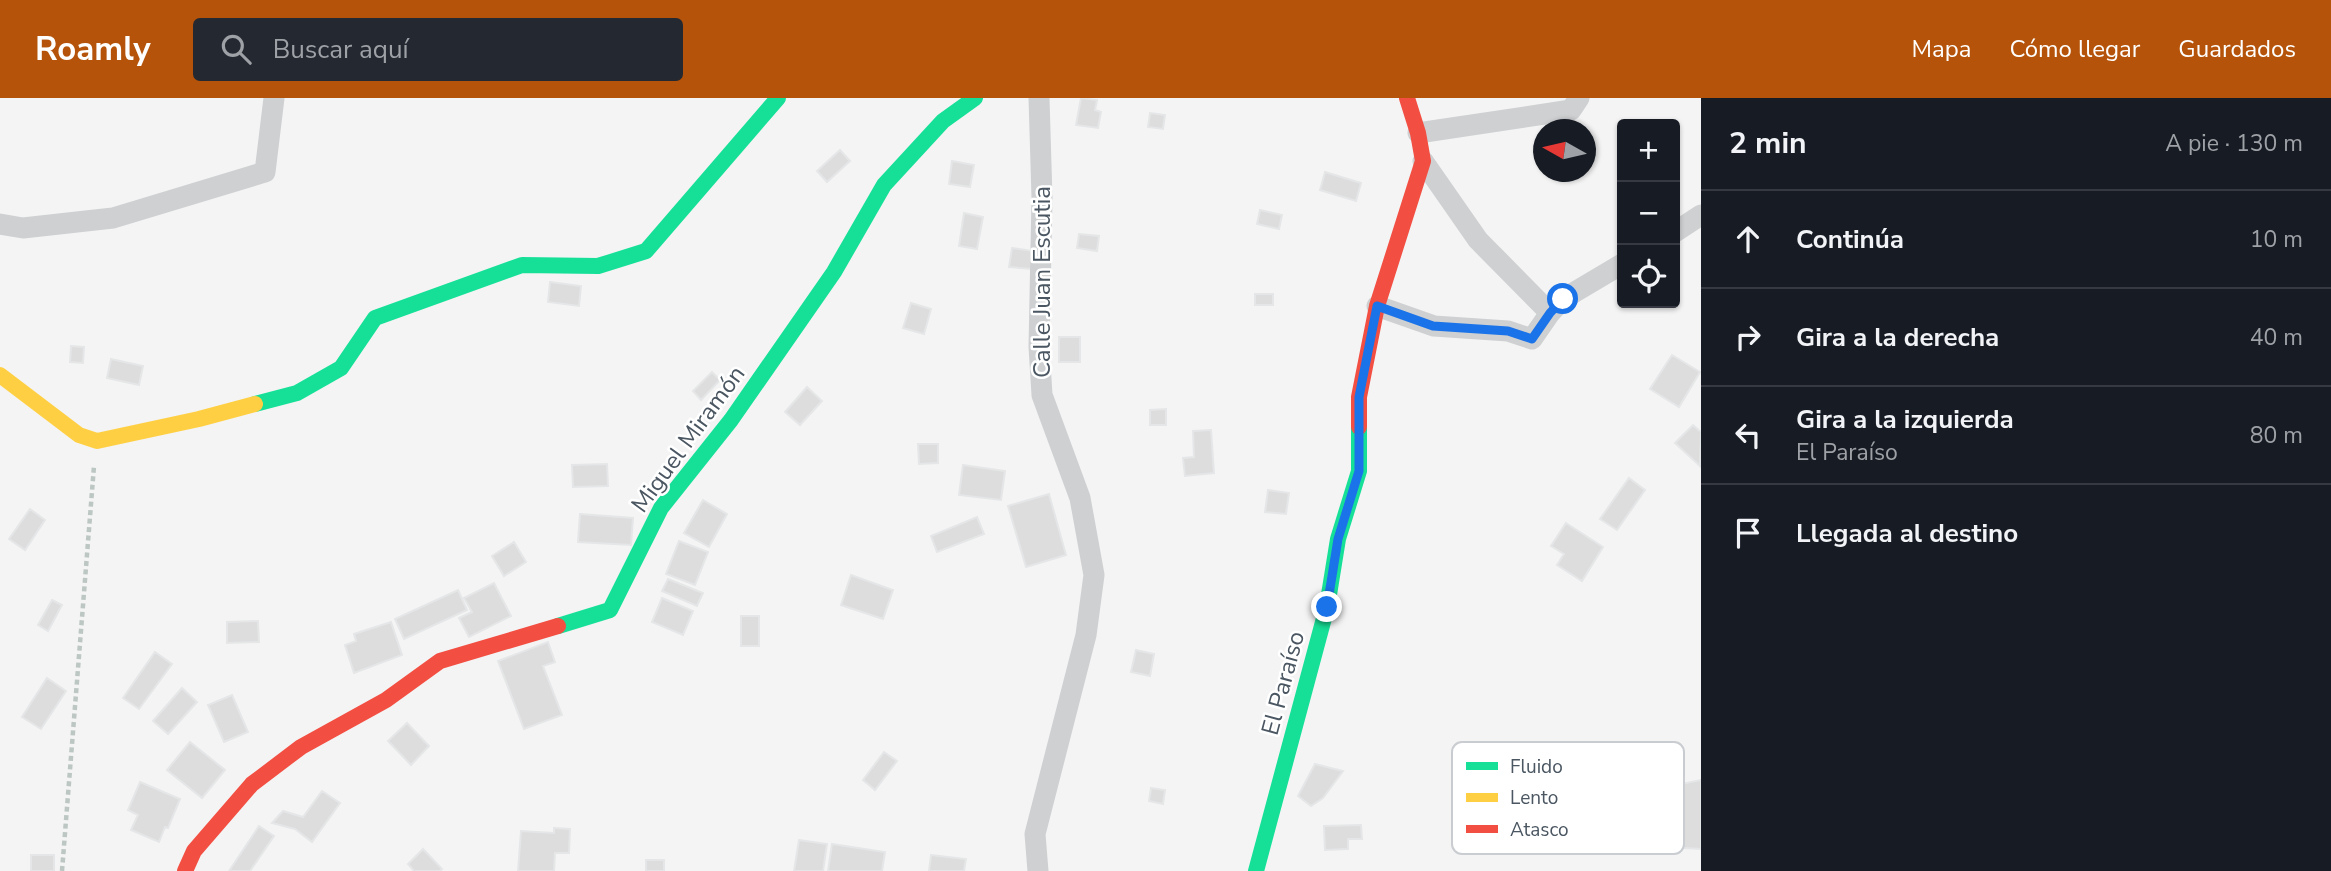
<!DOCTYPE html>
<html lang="es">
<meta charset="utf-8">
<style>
body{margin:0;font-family:"Nunito Sans",sans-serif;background:#242831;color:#f1f3f6}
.controls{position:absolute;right:21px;top:21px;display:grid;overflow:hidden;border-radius:7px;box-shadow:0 2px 5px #0004}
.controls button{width:63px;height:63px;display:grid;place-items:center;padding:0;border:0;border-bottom:2px solid #363941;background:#171b24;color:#f1f3f6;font:35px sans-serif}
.compass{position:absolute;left:1533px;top:21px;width:63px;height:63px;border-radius:50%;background:#171b24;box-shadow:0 2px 5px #0004;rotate:278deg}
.stop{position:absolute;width:21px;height:21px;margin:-16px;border:5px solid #1a73e8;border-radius:50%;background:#fff}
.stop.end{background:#1a73e8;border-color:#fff;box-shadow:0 2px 7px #0008}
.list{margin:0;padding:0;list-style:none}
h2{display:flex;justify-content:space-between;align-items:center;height:91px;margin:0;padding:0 28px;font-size:30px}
h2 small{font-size:23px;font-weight:400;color:#9ea1a6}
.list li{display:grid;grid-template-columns:46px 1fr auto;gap:21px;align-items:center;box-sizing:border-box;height:98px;padding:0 28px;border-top:2px solid #363941}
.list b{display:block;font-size:26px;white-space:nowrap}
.list p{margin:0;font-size:23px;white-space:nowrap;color:#9ea1a6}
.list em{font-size:23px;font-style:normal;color:#9ea1a6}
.icon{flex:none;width:38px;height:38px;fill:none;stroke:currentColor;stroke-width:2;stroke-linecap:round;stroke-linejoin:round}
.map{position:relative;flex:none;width:1701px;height:773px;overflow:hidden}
header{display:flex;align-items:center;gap:42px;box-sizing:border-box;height:98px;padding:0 35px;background:#b45309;color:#fff}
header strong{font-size:33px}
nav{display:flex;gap:38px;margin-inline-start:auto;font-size:24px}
.search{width:490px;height:63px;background:#242831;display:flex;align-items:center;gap:18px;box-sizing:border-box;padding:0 24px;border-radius:7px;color:#9ea1a6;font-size:26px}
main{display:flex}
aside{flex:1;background:#171b24}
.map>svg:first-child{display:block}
</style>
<header>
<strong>Roamly</strong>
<div class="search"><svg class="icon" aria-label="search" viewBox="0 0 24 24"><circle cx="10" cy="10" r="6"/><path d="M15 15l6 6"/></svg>Buscar aquí</div>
<nav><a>Mapa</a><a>Cómo llegar</a><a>Guardados</a></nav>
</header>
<main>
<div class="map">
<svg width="1701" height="773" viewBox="0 0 1701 773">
<rect width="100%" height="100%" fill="#f4f4f4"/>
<!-- building -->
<path fill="#ddddde" stroke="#e5e6e7" stroke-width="2" d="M1081,0L1097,2L1095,12L1101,14L1098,30L1076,27Z
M1150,15L1165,17L1163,31L1148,29Z
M840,52L850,63L827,84L817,73Z
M952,63L974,67L970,89L949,86Z
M1325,74L1361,85L1356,103L1320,92Z
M1260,112L1282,117L1279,131L1257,126Z
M964,115L983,119L977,151L959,148Z
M1079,136L1099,138L1097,153L1077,150Z
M1012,150L1033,153L1031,171L1009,169Z
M550,184L581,188L579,208L548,204Z
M1255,196H1273V207H1255Z
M911,205L931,211L924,236L903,230Z
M1059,239H1080V264H1059Z
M71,248L84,249L83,265L70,264Z
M1672,257L1700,274L1679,309L1650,291Z
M111,261L143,268L139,287L107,280Z
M712,274L720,282L701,302L693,293Z
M807,289L822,303L800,327L785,314Z
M1166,311V327H1150V312Z
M1693,327L1701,334L1700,368L1675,345Z
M1211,332L1214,375L1185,378L1183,360L1194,359L1193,333Z
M918,346H938V365L919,366Z
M607,366L608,388L573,389L572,367Z
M963,367L1005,373L1001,402L959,397Z
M1629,380L1645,392L1617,432L1600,421Z
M1268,392L1289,395L1286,416L1265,414Z
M1049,396L1066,457L1026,469L1008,408Z
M703,402L727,416L709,449L684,435Z
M30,411L45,422L25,452L9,441Z
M580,416L633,420L631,447L578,444Z
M977,419L984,436L937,454L931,438Z
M1566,425L1603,449L1582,483L1557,467L1564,456L1551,448Z
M679,443L708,454L695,487L666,476Z
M514,444L526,464L504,478L492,458Z
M851,477L893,492L883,521L841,507Z
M668,481L703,495L697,508L662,493Z
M494,485L511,518L469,539L459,520L472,514L464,500Z
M458,492L467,512L404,541L395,521Z
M662,500L693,513L683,537L652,524Z
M52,502L62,507L48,533L38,527Z
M741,518H759V548H741Z
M258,523L259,544L227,545V524Z
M391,524L402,557L354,575L345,547L356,543L354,536Z
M548,544L555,564L543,568L562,617L524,631L498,563Z
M1136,552L1154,556L1150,578L1131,574Z
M155,554L172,566L139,611L123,600Z
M47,580L66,593L41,631L22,619Z
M182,590L197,604L168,636L153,623Z
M232,597L248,634L224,644L208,607Z
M407,625L429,648L411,667L388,643Z
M190,644L225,672L202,700L167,672Z
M884,654L897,663L875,692L863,682Z
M1315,666L1343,673L1323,700L1311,708L1298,698Z
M1701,682V751L1684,750L1671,688Z
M140,684L180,701L168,730L165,729L159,744L131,732L138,717L128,712Z
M1151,690L1165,692L1163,706L1149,703Z
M322,693L340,705L312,744L295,731L272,725L283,713L303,719Z
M1361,727L1362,741H1348V751L1325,752L1324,728Z
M259,728L274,738L250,773H229Z
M554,730L570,731L569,755H555L554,773H518L521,733L554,735Z
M799,742L827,746L823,773H794Z
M832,746L885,754L882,773H828Z
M423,751L442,771L440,773H414L408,766Z
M31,757H54V773H31Z
M931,757L966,761L964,773H929Z
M646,762H664V773H646Z"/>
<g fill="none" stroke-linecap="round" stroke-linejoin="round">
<!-- path -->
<path stroke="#bcc7c4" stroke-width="4.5" stroke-dasharray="5 3.5" stroke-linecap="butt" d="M62,773L94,368"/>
<!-- street -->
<path stroke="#ced0d2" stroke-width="21" d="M1418,35L1571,12L1579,0
M1423,63L1478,142L1550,215L1563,201L1622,166
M0,126L23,130L113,120L265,74L274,0
M1675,134L1701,117
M1377,208L1434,228L1508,233L1532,241L1550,215
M1038,773L1035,736L1086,537L1094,477L1080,400L1042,297L1039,249L1042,100L1039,0"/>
<!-- fast -->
<path stroke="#16e098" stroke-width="16" d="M255,306L297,295L341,270L375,220L522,167L598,168L646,153L778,0
M558,528L610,512L661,410L731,322L834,174L884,87L943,23L975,0
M1256,773L1327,509L1338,441L1359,373V329"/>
<!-- slow -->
<path stroke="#ffcf43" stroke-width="16" d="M0,277L79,337L97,343L199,321L255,306"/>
<!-- jam -->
<path stroke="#f24e42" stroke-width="16" d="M1359,329V299L1377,208L1423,63L1418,35L1407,0
M185,773L194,753L252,686L301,649L386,602L440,563L558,528"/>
</g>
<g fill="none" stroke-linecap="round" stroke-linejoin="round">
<!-- route -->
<path stroke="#1a73e8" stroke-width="9" d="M1327,509L1338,441L1359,373V299L1377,208L1433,228L1508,233L1532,241L1550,215L1563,201"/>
</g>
<g text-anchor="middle" stroke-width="5" stroke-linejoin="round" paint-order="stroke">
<!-- street labels -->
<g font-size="24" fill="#4a5661" stroke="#fff">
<text transform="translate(1042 184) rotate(-90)" y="8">Calle Juan Escutia</text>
<text transform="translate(688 341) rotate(-54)" y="8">Miguel Miramón</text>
<text transform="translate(1283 585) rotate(-75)" y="8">El Paraíso</text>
</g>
</g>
<!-- legend -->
<rect x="1452" y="644" width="232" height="112" rx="10" fill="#fff" stroke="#c9ccd0" stroke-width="2"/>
<rect x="1466" y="664" width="32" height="8" fill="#16e098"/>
<rect x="1466" y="695" width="32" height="9" fill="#ffcf43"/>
<rect x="1466" y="727" width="32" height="8" fill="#f24e42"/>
<g font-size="19" fill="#4a5661">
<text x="1510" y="675">Fluido</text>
<text x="1510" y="706">Lento</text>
<text x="1510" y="738">Atasco</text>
</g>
</svg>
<div class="controls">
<button>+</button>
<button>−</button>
<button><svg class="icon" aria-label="locate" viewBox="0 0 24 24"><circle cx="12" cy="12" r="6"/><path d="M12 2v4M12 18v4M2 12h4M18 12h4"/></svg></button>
</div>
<svg class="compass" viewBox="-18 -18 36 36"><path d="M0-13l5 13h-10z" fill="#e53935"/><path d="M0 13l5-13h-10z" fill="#9ea1a6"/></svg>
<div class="stop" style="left:1563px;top:201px"></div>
<div class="stop end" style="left:1327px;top:509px"></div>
</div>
<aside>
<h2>2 min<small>A pie · 130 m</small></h2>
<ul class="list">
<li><svg class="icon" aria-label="ahead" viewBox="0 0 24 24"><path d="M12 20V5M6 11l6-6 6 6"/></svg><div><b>Continúa</b></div><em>10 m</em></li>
<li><svg class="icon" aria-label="right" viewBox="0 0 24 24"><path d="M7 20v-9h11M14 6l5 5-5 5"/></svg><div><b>Gira a la derecha</b></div><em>40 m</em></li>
<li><svg class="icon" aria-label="left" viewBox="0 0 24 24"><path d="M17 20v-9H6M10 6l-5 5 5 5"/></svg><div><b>Gira a la izquierda</b><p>El Paraíso</p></div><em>80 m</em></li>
<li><svg class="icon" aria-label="arrive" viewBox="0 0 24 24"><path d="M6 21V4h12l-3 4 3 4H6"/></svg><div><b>Llegada al destino</b></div></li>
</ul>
</aside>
</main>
